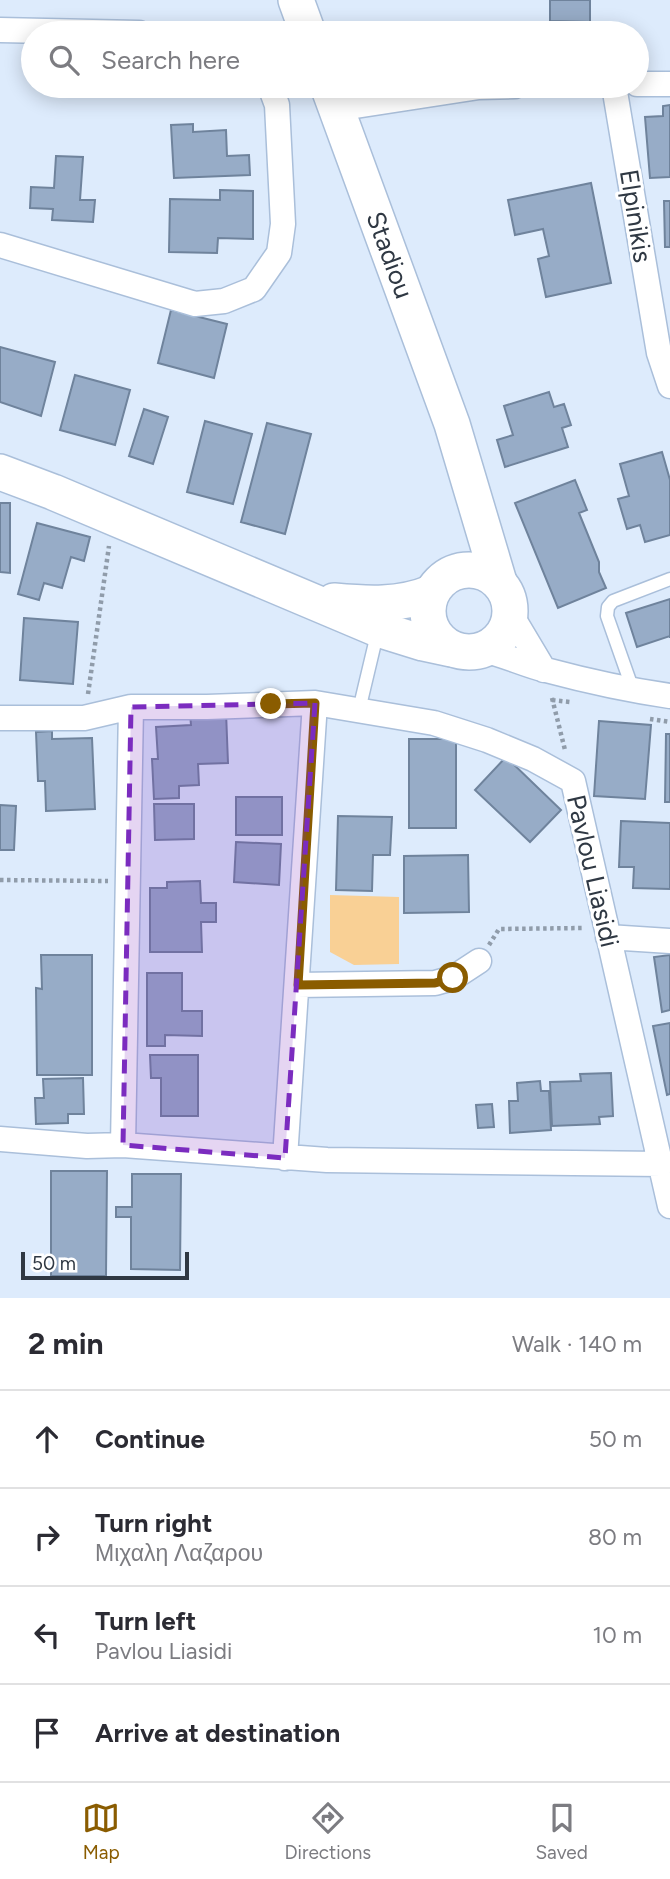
<!DOCTYPE html>
<meta charset="utf-8">
<style>
body{margin:0;font-family:Figtree,sans-serif;background:#f7f7f7;color:#2b2b33}
.scale{position:absolute;left:21px;bottom:18px;width:168px;box-sizing:border-box;padding-left:7px;border:4px solid #2f3843;border-top:0;font-size:19px;line-height:24px;white-space:nowrap;color:#2f3843;-webkit-text-stroke:5px #fff;paint-order:stroke}
.stop{position:absolute;width:21px;height:21px;margin:-16px;border:5px solid #8a5c00;border-radius:50%;background:#fff}
.stop.end{background:#8a5c00;border-color:#fff;box-shadow:0 2px 7px #0008}
.list{margin:0;padding:0;list-style:none}
h2{display:flex;justify-content:space-between;align-items:center;height:91px;margin:0;padding:0 28px;font-size:30px}
h2 small{font-size:23px;font-weight:400;color:#7c7c81}
.list li{display:grid;grid-template-columns:46px 1fr auto;gap:21px;align-items:center;box-sizing:border-box;height:98px;padding:0 28px;border-top:2px solid #e1e1e2}
.list b{display:block;font-size:26px;white-space:nowrap}
.list p{margin:0;font-size:23px;white-space:nowrap;color:#7c7c81}
.list em{font-size:23px;font-style:normal;color:#7c7c81}
.icon{flex:none;width:38px;height:38px;fill:none;stroke:currentColor;stroke-width:2;stroke-linecap:round;stroke-linejoin:round}
.map{position:relative;flex:none;width:670px;height:1298px;overflow:hidden}
.search{position:absolute;background:#fff;box-shadow:0 4px 18px #0003;left:21px;right:21px;top:21px;height:77px;display:flex;align-items:center;gap:18px;box-sizing:border-box;padding:0 24px;border-radius:38px;color:#7c7c81;font-size:26px}
.sheet{height:483px;background:#fff}
nav{display:flex;justify-content:space-around;align-items:center;box-sizing:border-box;height:98px;border-top:2px solid #e1e1e2;background:#fff;font-size:19px;color:#7c7c81}
nav a{display:grid;justify-items:center;gap:4px}
nav .on{color:#8a5c00}
.map>svg:first-child{display:block}
</style>
<div class="map">
<svg width="670" height="1298" viewBox="0 0 670 1298">
<rect width="100%" height="100%" fill="#ddebfc"/>
<!-- green -->
<path fill="#f9d095" d="M330,895L399,897V964L354,965L330,952Z"/>
<!-- building -->
<path fill="#97acc7" stroke="#6f839c" stroke-width="2" d="M550,0H590V22L550,21Z
M159,86H181L182,95L160,97Z
M670,105V177L650,178L645,117L663,116V106Z
M193,124V132L226,130L227,156L249,155L250,175L174,178L171,125Z
M56,156L83,157L80,200H95L93,222L52,220L53,209L30,208L31,187L54,188Z
M591,183L611,283L546,297L538,259L549,256L543,229L515,235L508,200Z
M220,190L253,191V239L218,238L217,253L169,252L170,199L220,200Z
M664,201H670V247H665Z
M171,310L227,324L214,378L158,363Z
M0,347L55,362L41,416L0,402Z
M75,375L130,390L115,445L60,430Z
M549,392L554,407L564,404L571,425L562,428L568,447L505,467L497,440L513,435L504,406Z
M144,409L168,417L153,464L129,456Z
M205,421L252,434L233,504L187,492Z
M267,423L311,434L285,534L241,522Z
M662,452L670,480V535L645,542L640,525L627,529L618,499L629,496L620,464Z
M575,480L587,510L579,513L599,562V572L606,588L558,608L515,503Z
M0,503H10V573L0,572Z
M37,523L90,537L84,561L71,557L62,588L44,583L39,600L18,594Z
M670,599V638V636L637,647L626,613Z
M24,618L78,622L73,684L20,680Z
M226,712L228,763L198,764L199,785L179,786V798L154,799L152,759H158L156,727L191,725L190,713Z
M599,721L651,725L645,799L594,796Z
M52,731V739L92,738L95,809L46,811L45,781H38L36,732Z
M666,734H670V802H665Z
M409,739H456V828H409Z
M506,757L561,810L530,842L475,790Z
M236,797H282V835H236Z
M154,804H194V839L155,840Z
M0,805L16,806L14,850H0Z
M338,816L392,817L390,855H373L372,891L336,890Z
M621,821L670,823V889L633,888L634,867H619Z
M236,842L281,844L279,885L234,882Z
M468,855L469,912L404,913V856Z
M200,881L201,903H216V922H201L202,952H150V888H167V882Z
M41,955H92V1075H37L36,988L42,989Z
M670,955V1010L662,1012L654,957Z
M147,973H182V1011H202V1036L165,1035V1046H147Z
M670,1023V1094L667,1095L653,1026Z
M150,1055H198V1116H161V1078H151Z
M611,1073L613,1116L599,1117L600,1124L552,1126L550,1082L581,1081L580,1074Z
M83,1078L84,1114H68V1123L36,1124L35,1098H44L43,1079Z
M540,1081L541,1091H549L551,1130L510,1133L509,1101H518L517,1083Z
M492,1104L494,1127L478,1128L476,1105Z
M51,1171H107L106,1276H51Z
M132,1174H181L180,1270L131,1269V1217H116V1207H132Z"/>
<g fill="none" stroke-linecap="round" stroke-linejoin="round">
<defs>
<path id="lane" d="M633,690L607,616L608,607L613,601L670,579
M359,710L378,630"/>
<path id="street" d="M0,30L139,33
M637,84H670
M614,86L659,353L670,386
M336,109L479,87L515,86
M0,245L195,304L224,301L254,289L279,253L283,224L277,105L270,86
M510,613L544,670
M483,650C505,655 525,665 546,670C587,681 628,690 670,696
M0,718H84L131,707H207L315,703L434,723L487,740L533,759L573,781L670,1206
M608,937L670,941
M297,985L435,983L453,978L479,961
M0,1139L87,1146L123,1145L327,1160L661,1164
M123,1145L131,707
M285,1158L315,703"/>
<g id="secondary">
<path d="M296,0L308,33"/>
<path id="s1" d="M328,86L452,424L499,582"/>
<path d="M0,472L53,492L378,629L423,643L451,649"/>
<circle cx="469" cy="611" r="41"/>
<path d="M334,601C367,604 399,606 431,593"/>
</g>
</defs>
<!-- lane casing -->
<use href="#lane" stroke="#aabfda" stroke-width="15"/>
<!-- street casing -->
<use href="#street" stroke="#aabfda" stroke-width="27"/>
<!-- secondary casing -->
<use href="#secondary" stroke="#aabfda" stroke-width="38"/>
<!-- path -->
<path stroke="#909caa" stroke-width="4.5" stroke-dasharray="3.5 3.5" stroke-linecap="butt" d="M88,694L109,546
M552,698L565,750
M552,700L570,702
M650,719L670,722
M0,880L108,881
M489,945L499,929L584,928"/>
<!-- lane -->
<use href="#lane" stroke="#fff" stroke-width="12"/>
<!-- street -->
<use href="#street" stroke="#fff" stroke-width="24"/>
<!-- secondary -->
<use href="#secondary" stroke="#fff" stroke-width="35"/>
</g>
<g fill="none" stroke-linecap="round" stroke-linejoin="round">
<!-- route -->
<path stroke="#8a5c00" stroke-width="9" d="M271,704L315,703L298,985L435,983L453,978"/>
</g>
<!-- marked area -->
<path fill="#7b2cbf" fill-opacity="0.2" stroke="#7b2cbf" stroke-width="5" stroke-dasharray="14 9" stroke-linejoin="round" d="M315,703L285,1158L123,1145L131,707Z"/>
<g text-anchor="middle" stroke-width="6" stroke-linejoin="round" paint-order="stroke">
<!-- street labels -->
<g font-size="26" fill="#2f3843" stroke="#fff">
<text transform="translate(636 216) rotate(81)" y="9">Elpinikis</text>
<text dy="9" stroke="none"><textPath href="#s1" startOffset="180">Stadiou</textPath></text>
<text transform="translate(593 871) rotate(77)" y="9">Pavlou Liasidi</text>
</g>
</g>
</svg>
<div class="scale">50 m</div>
<div class="stop" style="left:453px;top:978px"></div>
<div class="stop end" style="left:271px;top:704px"></div>
<div class="search"><svg class="icon" aria-label="search" viewBox="0 0 24 24"><circle cx="10" cy="10" r="6"/><path d="M15 15l6 6"/></svg>Search here</div>
</div>
<section class="sheet">
<h2>2 min<small>Walk · 140 m</small></h2>
<ul class="list">
<li><svg class="icon" aria-label="ahead" viewBox="0 0 24 24"><path d="M12 20V5M6 11l6-6 6 6"/></svg><div><b>Continue</b></div><em>50 m</em></li>
<li><svg class="icon" aria-label="right" viewBox="0 0 24 24"><path d="M7 20v-9h11M14 6l5 5-5 5"/></svg><div><b>Turn right</b><p>Μιχαλη Λαζαρου</p></div><em>80 m</em></li>
<li><svg class="icon" aria-label="left" viewBox="0 0 24 24"><path d="M17 20v-9H6M10 6l-5 5 5 5"/></svg><div><b>Turn left</b><p>Pavlou Liasidi</p></div><em>10 m</em></li>
<li><svg class="icon" aria-label="arrive" viewBox="0 0 24 24"><path d="M6 21V4h12l-3 4 3 4H6"/></svg><div><b>Arrive at destination</b></div></li>
</ul>
</section>
<nav>
<a class="on"><svg class="icon" aria-label="map" viewBox="0 0 24 24"><path d="M3 6l6-2 6 2 6-2v14l-6 2-6-2-6 2zM9 4v14M15 6v14"/></svg>Map</a>
<a><svg class="icon" aria-label="directions" viewBox="0 0 24 24"><path d="M12 3l9 9-9 9-9-9zM9 14v-3h6M13 9l2 2-2 2"/></svg>Directions</a>
<a><svg class="icon" aria-label="saved" viewBox="0 0 24 24"><path d="M7 4h10v16l-5-4-5 4z"/></svg>Saved</a>
</nav>
